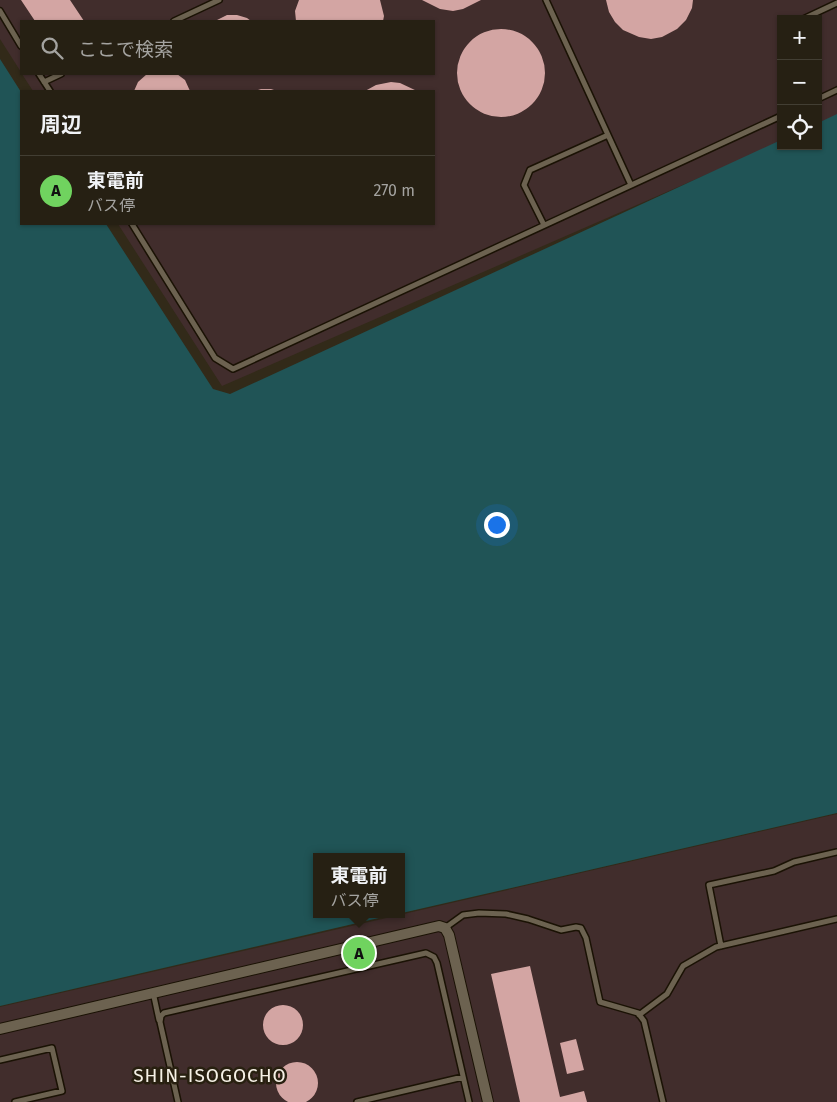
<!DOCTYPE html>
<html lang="ja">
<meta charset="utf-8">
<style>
body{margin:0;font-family:"Fira Sans","Noto Sans JP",sans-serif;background:#322d21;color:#f1f3f6}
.controls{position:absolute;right:15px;top:15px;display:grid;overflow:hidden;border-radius:0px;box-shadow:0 1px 4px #0004}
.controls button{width:45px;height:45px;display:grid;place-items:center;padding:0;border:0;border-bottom:1px solid #423e33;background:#262013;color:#f1f3f6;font:25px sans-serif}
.you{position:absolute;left:496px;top:524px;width:18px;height:18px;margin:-12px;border:4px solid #fff;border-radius:50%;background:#1a73e8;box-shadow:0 0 0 8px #1a73e833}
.badge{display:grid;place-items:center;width:32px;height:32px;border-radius:50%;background:#70d35f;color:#111;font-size:16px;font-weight:700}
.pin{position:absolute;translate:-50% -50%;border:2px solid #fff;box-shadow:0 1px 5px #0006}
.popup{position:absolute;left:313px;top:853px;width:92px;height:65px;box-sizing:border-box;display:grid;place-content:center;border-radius:0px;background:#262013;filter:drop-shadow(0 1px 4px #0005);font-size:16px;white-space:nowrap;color:#a4a3a0}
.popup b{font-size:19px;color:#f1f3f6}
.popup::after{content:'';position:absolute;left:50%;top:100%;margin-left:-10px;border:10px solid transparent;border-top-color:#262013}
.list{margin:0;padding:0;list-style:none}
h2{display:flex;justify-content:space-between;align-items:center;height:65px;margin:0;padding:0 20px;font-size:21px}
h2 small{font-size:16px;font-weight:400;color:#a4a3a0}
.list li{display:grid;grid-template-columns:32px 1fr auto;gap:15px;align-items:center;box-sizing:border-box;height:70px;padding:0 20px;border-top:1px solid #423e33}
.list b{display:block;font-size:19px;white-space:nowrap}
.list p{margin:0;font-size:16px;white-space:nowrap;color:#a4a3a0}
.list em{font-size:16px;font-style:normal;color:#a4a3a0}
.icon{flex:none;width:28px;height:28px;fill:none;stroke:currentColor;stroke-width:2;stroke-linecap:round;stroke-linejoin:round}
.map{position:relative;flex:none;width:837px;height:1102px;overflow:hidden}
.search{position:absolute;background:#262013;box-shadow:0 1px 4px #0004;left:20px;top:20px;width:415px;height:55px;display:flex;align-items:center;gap:12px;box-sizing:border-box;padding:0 18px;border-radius:0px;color:#a4a3a0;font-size:19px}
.panel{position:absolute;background:#262013;box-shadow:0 1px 4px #0004;left:20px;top:90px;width:415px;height:135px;border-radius:0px}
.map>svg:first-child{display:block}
</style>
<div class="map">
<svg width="837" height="1102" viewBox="0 0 837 1102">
<rect width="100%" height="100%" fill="#322a19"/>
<!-- industrial -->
<path fill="#412d2c" d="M0,0H837V117L818,125V19H781V142L222,386L118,224H434V91H33L22,74H434V21H21V72L0,39Z
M837,814V1102H0V1007Z"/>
<!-- water -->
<path fill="#205456" d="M0,59L21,92V224H106L213,389L230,394L781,140V146H818V123L837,114V813L402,913V857H316V914H396L0,1006Z"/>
<!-- building -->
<path fill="#d3a5a3" d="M21,0H70L84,21H35Z
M299,0H380L384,16L383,21H296L295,11Z
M422,0H481L463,9L453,11L440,9Z
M606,0H693L692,8L686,20L677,29L662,37L651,39L639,37L623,30L615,22L609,12Z
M227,15H237L247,18L251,21H215Z
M457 73a44 44 0 1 1 88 0a44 44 0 1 1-88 0Z
M147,74H177L185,80L190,91H134L138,82Z
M391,82L400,83L417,91H365L376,85Z
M261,89H271L277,91H255Z
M530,966L560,1097L584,1091L587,1102H520L491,974Z
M263 1025a20 20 0 1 1 40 0a20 20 0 1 1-40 0Z
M576,1039L584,1070L567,1074L560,1043Z
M276 1083a21 21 0 1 1 42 0a21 21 0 1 1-42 0Z"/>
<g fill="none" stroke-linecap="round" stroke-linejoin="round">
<defs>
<path id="service" d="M546,0L631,185
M0,11L21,46
M803,19L837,3
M174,21L219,0
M39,74L50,91
M44,82L61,74
M818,99L837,90
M132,224L215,358L233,369L781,116
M544,225L524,185L530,170L608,135
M445,928L463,915L479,913L506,914L528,919L561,930L576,927L581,928L586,938L600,1002L638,1013L644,1021L663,1102
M721,946L709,885L774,871L794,862L837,852
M153,992L159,1020
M639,1015L667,994L683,966L716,947L837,919
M0,1060L52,1048L62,1091L15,1102
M178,1102L160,1022L161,1016L164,1013L426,953L434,957L437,963L469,1102
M357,1102L463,1077"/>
<path id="minor" d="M0,1029L439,926L445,928L449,935L488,1102"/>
</defs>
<!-- service casing -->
<use href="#service" stroke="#1a1204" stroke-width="8"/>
<!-- minor casing -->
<use href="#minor" stroke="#1a1204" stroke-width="12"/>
<!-- service -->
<use href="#service" stroke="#6c6250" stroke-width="5"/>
<!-- minor -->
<use href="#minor" stroke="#6c6250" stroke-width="10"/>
</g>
<g text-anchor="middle" stroke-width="5" stroke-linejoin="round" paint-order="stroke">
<!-- neighbourhood labels -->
<g font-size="19" letter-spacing="1" fill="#f6f1e6" stroke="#282010">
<text x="210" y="1082">SHIN-ISOGOCHO</text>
</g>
</g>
</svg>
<div class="controls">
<button>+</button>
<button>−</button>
<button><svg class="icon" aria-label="locate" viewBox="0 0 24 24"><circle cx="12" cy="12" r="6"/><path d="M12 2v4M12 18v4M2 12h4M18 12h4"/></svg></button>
</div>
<div class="you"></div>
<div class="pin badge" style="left:359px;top:953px">A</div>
<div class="popup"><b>東電前</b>バス停</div>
<div class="search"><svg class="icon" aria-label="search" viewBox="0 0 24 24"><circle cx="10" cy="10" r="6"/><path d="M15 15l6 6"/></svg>ここで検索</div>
<section class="panel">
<h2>周辺<small></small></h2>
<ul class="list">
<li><span class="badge">A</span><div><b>東電前</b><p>バス停</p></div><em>270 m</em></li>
</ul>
</section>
</div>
